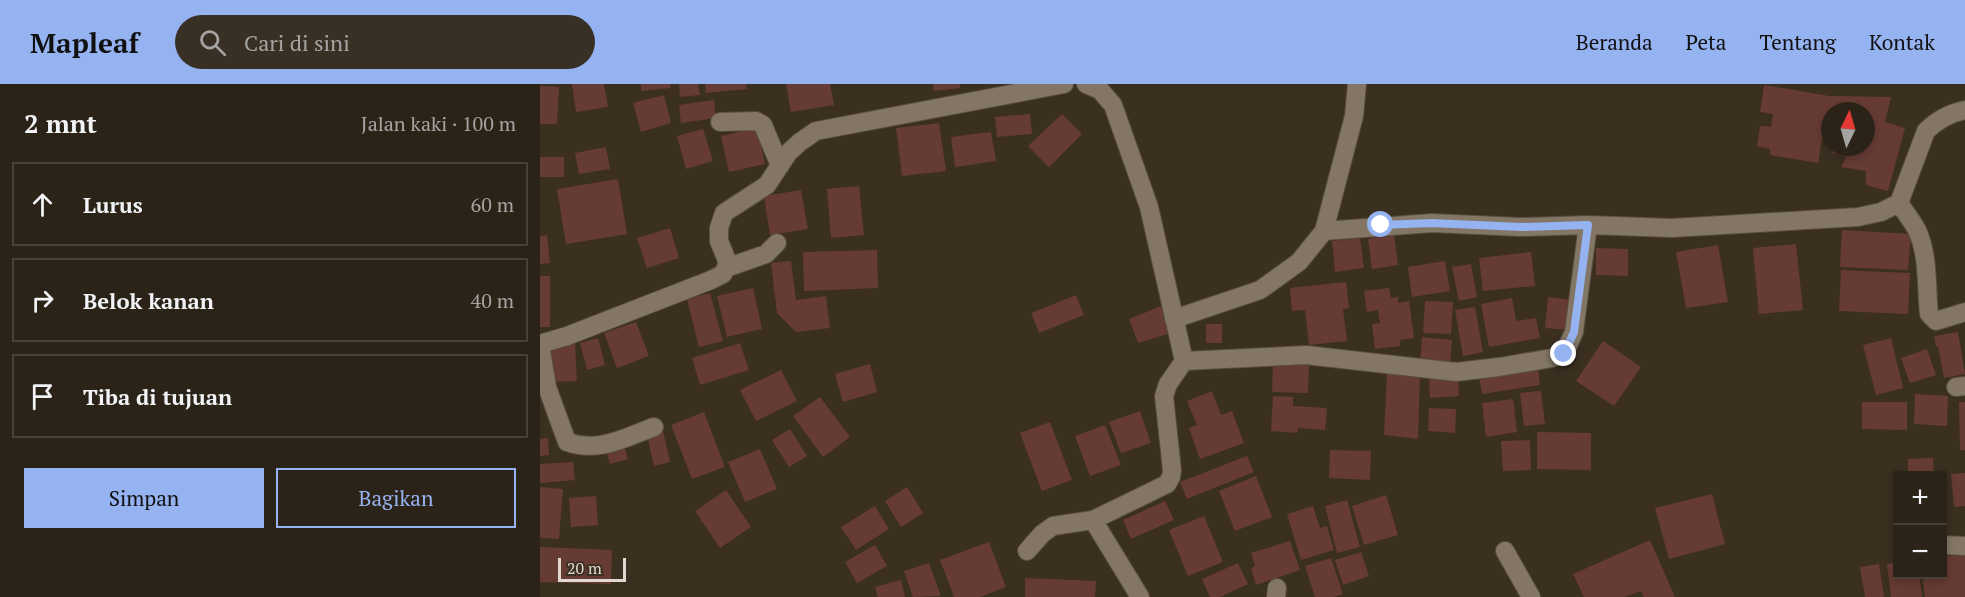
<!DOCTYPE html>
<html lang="id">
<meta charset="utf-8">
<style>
body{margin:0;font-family:"PT Serif",serif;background:#382f25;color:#f1f3f6}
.controls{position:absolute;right:18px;bottom:18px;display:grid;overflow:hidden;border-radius:0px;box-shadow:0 3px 9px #0003}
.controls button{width:54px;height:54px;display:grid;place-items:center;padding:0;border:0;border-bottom:2px solid #484037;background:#2c2318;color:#f1f3f6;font:30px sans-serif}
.compass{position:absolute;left:1281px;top:18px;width:54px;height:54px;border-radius:50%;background:#2c2318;box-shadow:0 3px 9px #0003;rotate:5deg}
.scale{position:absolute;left:18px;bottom:15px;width:68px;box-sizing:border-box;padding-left:6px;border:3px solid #e1d9d0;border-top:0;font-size:16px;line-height:21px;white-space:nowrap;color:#e1d9d0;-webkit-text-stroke:4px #3b2f20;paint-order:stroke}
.stop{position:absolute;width:18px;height:18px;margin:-14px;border:4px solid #95b2f1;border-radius:50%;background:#fff}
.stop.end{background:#95b2f1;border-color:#fff;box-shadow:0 2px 6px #0008}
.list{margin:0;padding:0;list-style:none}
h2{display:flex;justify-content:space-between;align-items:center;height:78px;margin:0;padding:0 24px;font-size:26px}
h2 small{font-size:20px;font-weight:400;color:#a6a4a2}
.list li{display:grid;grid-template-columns:39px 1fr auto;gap:18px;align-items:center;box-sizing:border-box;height:84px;margin:0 12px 12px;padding:0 12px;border:2px solid #484037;border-radius:0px}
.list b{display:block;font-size:22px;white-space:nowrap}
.list em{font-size:20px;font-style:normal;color:#a6a4a2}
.actions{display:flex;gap:12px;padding:18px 24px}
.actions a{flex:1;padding:14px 0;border:2px solid #95b2f1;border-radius:0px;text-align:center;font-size:21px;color:#95b2f1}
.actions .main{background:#95b2f1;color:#111}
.icon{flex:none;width:33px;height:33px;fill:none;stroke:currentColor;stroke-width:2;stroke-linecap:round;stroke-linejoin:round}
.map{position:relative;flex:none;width:1425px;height:513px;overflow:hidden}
header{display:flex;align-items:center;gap:36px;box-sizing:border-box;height:84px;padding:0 30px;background:#95b2f1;color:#111}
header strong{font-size:28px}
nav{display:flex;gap:33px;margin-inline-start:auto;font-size:21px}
.search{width:420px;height:54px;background:#382f25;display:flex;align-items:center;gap:15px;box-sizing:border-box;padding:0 21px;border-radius:33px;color:#a6a4a2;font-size:22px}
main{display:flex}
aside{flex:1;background:#2c2318}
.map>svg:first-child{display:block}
</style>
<header>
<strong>Mapleaf</strong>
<div class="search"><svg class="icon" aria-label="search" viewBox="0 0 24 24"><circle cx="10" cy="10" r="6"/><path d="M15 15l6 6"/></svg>Cari di sini</div>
<nav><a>Beranda</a><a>Peta</a><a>Tentang</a><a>Kontak</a></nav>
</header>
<main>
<aside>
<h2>2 mnt<small>Jalan kaki · 100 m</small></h2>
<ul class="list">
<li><svg class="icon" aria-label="ahead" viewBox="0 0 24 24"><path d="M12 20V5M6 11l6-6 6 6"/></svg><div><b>Lurus</b></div><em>60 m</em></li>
<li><svg class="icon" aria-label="right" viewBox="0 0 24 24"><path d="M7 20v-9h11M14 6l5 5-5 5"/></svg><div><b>Belok kanan</b></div><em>40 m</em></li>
<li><svg class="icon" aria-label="arrive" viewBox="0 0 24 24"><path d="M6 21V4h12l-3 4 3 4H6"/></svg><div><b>Tiba di tujuan</b></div></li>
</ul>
<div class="actions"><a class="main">Simpan</a><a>Bagikan</a></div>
</aside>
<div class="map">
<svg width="1425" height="513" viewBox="0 0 1425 513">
<rect width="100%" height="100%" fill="#3b2f20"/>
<!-- building -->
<path fill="#663b34" d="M32,0H64L68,23L36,28Z
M101,0H130L131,4L101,7Z
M139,0H158L160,11L140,13Z
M165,0H206L207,5L166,9Z
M246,0H290L294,21L251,28Z
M393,0H420V4L394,7Z
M1224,1L1289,12L1351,13L1345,38L1365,44L1348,107L1326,101V87L1301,83L1306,73L1291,69L1293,63H1326V27H1290V33L1286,32L1278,79L1230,71V65L1217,62L1220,42L1231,43L1233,30L1220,28Z
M0,2L19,3L17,40H0Z
M124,11L131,39L101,48L93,19Z
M174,16L176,34L141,39L139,21Z
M490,30L492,50L457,53L455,33Z
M522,30L542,50L509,83L488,62Z
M399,39L406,87L362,92L356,44Z
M217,44L225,80L189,88L181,52Z
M163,45L173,77L146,85L137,52Z
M451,48L456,77L415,83L411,53Z
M66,63L70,85L39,90L35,69Z
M0,73H24V93H0Z
M78,95L87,150L26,160L17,105Z
M319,102L324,151L291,154L287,105Z
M261,106L268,145L230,151L224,112Z
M130,144L139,174L107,184L97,154Z
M1302,146L1371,150L1368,186L1300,183Z
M7,151L10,179L0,180V152Z
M854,151L858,181L832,185L828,155Z
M820,154L824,184L795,188L792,157Z
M1256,160L1263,226L1219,230L1213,164Z
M1178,161L1188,218L1146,224L1136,168Z
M1056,164L1088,165V192L1056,191Z
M337,166L338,204L264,207L263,168Z
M991,168L995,202L943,207L939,174Z
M251,177L256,216L286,212L290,244L256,248L237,229L231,179Z
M905,177L910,207L872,213L868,183Z
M931,180L937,213L919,217L912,183Z
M1301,186L1370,189L1368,230L1299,227Z
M0,192H10V243H0Z
M806,198L809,224L803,225L807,257L769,261L765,226L752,227L750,204Z
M213,204L222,245L187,253L177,212Z
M849,204L851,214L858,213V219L869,217L874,254L860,256V262L835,265L832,240L840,239L838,226L827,228L824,207Z
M170,209L183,257L159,263L147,215Z
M536,211L544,231L499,249L491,229Z
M1008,213L1031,216L1029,246L1005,244Z
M972,214L976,237L996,234L1000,254L949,263L941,220Z
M885,217L913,218L911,250L883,249Z
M624,221L634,248L598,259L589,235Z
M935,223L943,268L923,272L915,226Z
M96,238L109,272L77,284L64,249Z
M666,240H682V259H666Z
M1418,248L1425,290L1404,294L1398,262L1396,263L1394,252Z
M882,253L912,256L910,282L880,280Z
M58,254L65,281L47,286L40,259Z
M1351,254L1363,304L1336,311L1323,261Z
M1063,257L1101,283L1074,322L1036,297Z
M35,258L37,297L11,298L8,259Z
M200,259L209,286L160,301L152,274Z
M1387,265L1396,291L1370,299L1361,274Z
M330,280L337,308L303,318L295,290Z
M733,280L769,281L768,309L732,308Z
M998,283L1000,301L942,310L939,292Z
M241,286L257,317L216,337L200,306Z
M847,289L880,292L878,355L844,351Z
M918,293L919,312L890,314L889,295Z
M672,307L681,331L692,327L704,359L660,375L649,344L657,341L647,317Z
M1001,307L1005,340L984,342L980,309Z
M1375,310L1408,312L1407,342L1374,340Z
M733,312L753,313V322L787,324L785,346L758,344L757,349L731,347Z
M280,313L310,353L283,373L253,332Z
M973,315L977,348L946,353L942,319Z
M1322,318H1367V346L1322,345Z
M1419,318H1425V366H1420Z
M889,324L916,325L915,349L888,347Z
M600,327L611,359L581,369L569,338Z
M164,328L185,383L152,395L131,341Z
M510,338L532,396L502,407L480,349Z
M565,341L581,381L550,392L535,352Z
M250,345L267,372L249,383L232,356Z
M123,347L130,378L114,382L107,351Z
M997,348L1051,349V386L997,385Z
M8,354L9,371L0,372V355Z
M990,356L991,386L963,387L961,357Z
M83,358L88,375L70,380L65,364Z
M220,365L237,405L205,418L188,378Z
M790,366L831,367L830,396L789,394Z
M707,372L714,388L647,415L640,398Z
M1393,374L1394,392H1368V375Z
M33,378L35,396L0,399V380Z
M1425,389V422L1414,423L1411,390Z
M716,392L732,433L695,447L679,407Z
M0,403L23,405L19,455L0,454Z
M367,403L383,429L361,443L345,417Z
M186,406L211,443L180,464L155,427Z
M1172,410L1185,460L1129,475L1115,424Z
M846,411L858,451L824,461L812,422Z
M56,412L58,441L31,443L29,414Z
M807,416L820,463L797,469L785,422Z
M625,417L634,436L591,455L583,436Z
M335,422L349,445L316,466L301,443Z
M773,422L780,444L787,442L794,466L761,476L747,430Z
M664,432L683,478L648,492L629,446Z
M1110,456L1135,513H1104L1101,507L1084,513H1044L1033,490Z
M750,457L760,486L716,501L711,484L715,482L711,469Z
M449,458L466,503L440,513H414L400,476Z
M335,461L347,482L317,499L305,478Z
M0,463L72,466L71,500L0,498Z
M821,468L829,492L803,501L795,476Z
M1425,470V513H1385L1382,490H1402V473Z
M791,474L803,510L794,513H775L765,482Z
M1358,478V490H1379L1382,513H1351L1347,480Z
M389,479L401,512L373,513L364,487Z
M698,479L708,500L680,513H670L662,495Z
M1339,480L1344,513H1325L1320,483Z
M485,494L556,497L555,513H485Z
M361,496L365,513H338L335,503Z"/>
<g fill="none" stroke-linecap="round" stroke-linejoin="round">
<defs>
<path id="street" d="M546,0L560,6L573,21L609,123L644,277L766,271L916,288L959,283L1012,274L1024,270L1034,248L1048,141
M180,38L216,37L223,41L240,82
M1359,119C1365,128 1372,137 1377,146C1389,172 1386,203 1389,230L1396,237L1425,228
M784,147L814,32L817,0
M186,184L226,170L237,159
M634,235L720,206L759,178L784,147L892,139L980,143L1048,141L1132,144L1318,133L1341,128L1359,119L1386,47C1397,36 1410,29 1425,26
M0,260L27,252L171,196L183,190L188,179L179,157V144L184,129L227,101L248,69L260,58L276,47L524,0
M0,260L7,303L27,358C59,369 84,354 114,343
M1416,303L1425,302
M553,436L600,513
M1402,461L1425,462
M487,467L502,450L513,442L553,436L627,400L631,393L632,386L624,312L628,300L644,277
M965,467L991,513
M736,513L737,504"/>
</defs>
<!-- street casing -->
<use href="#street" stroke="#574d41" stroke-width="20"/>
<!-- street -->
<use href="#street" stroke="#837665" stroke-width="18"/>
</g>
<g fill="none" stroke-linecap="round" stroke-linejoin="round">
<!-- route -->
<path stroke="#95b2f1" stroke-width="8" d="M841,141L892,139L981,143L1048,141L1034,248L1024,270"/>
</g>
</svg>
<div class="controls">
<button>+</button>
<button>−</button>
</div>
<svg class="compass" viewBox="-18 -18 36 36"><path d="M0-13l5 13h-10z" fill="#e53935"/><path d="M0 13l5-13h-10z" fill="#a6a4a2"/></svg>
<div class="scale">20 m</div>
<div class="stop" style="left:841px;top:141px"></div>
<div class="stop end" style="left:1024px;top:270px"></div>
</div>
</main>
